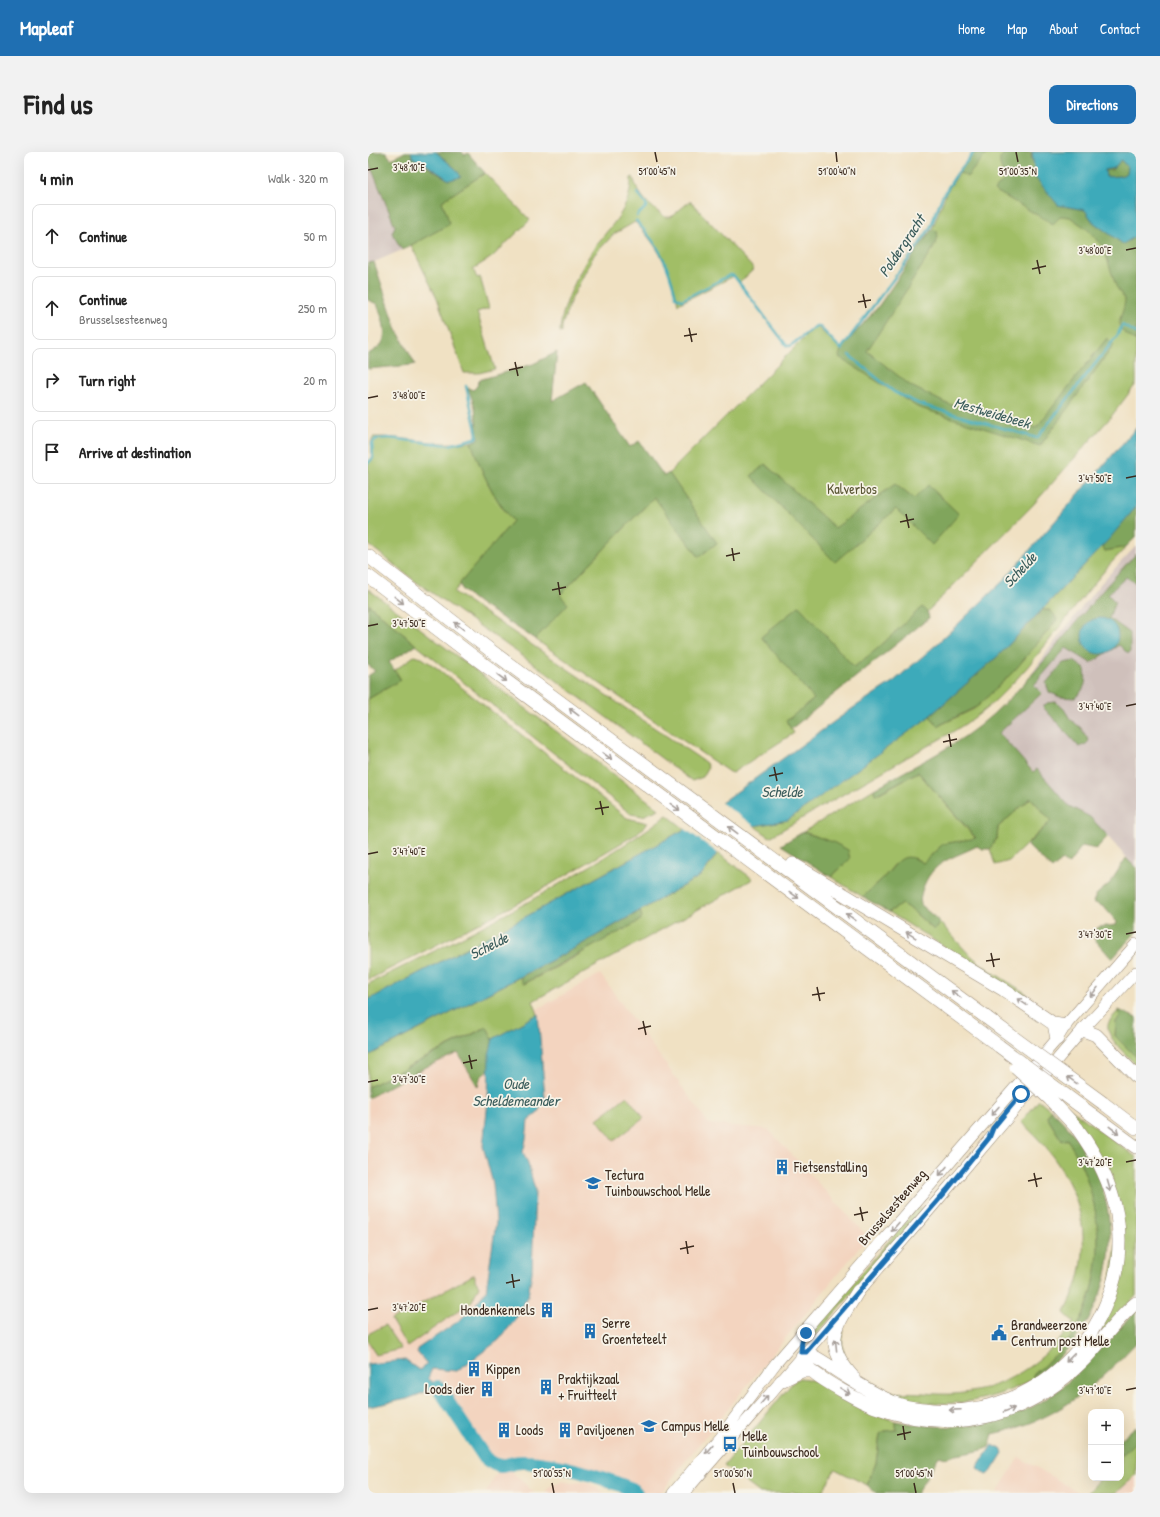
<!DOCTYPE html>
<meta charset="utf-8">
<style>
body{margin:0;font-family:"Patrick Hand",sans-serif;background:#f2f2f2;color:#222}
.controls{position:absolute;right:12px;bottom:12px;display:grid;overflow:hidden;border-radius:8px;box-shadow:0 4px 16px #0002}
.controls button{width:36px;height:36px;display:grid;place-items:center;padding:0;border:0;border-bottom:1px solid #e0e0e0;background:#fff;color:#222;font:20px sans-serif}
.stop{position:absolute;width:12px;height:12px;margin:-9px;border:3px solid #1f6fb2;border-radius:50%;background:#fff}
.stop.end{background:#1f6fb2;border-color:#fff;box-shadow:0 1px 4px #0008}
.list{margin:0;padding:0;list-style:none}
h2{display:flex;justify-content:space-between;align-items:center;height:52px;margin:0;padding:0 16px;font-size:17px}
h2 small{font-size:13px;font-weight:400;color:#767676}
.list li{display:grid;grid-template-columns:26px 1fr auto;gap:12px;align-items:center;box-sizing:border-box;height:64px;margin:0 8px 8px;padding:0 8px;border:1px solid #e0e0e0;border-radius:8px}
.list b{display:block;font-size:15px;white-space:nowrap}
.list p{margin:0;font-size:13px;white-space:nowrap;color:#767676}
.list em{font-size:13px;font-style:normal;color:#767676}
.icon{flex:none;width:22px;height:22px;fill:none;stroke:currentColor;stroke-width:2;stroke-linecap:round;stroke-linejoin:round}
.map{position:relative;flex:none;width:768px;height:1341px;overflow:hidden;border-radius:8px}
header{display:flex;align-items:center;gap:24px;box-sizing:border-box;height:56px;padding:0 20px;background:#1f6fb2;color:#fff}
header strong{font-size:19px}
nav{display:flex;gap:22px;margin-inline-start:auto;font-size:14px}
.intro{display:flex;align-items:center;justify-content:space-between;box-sizing:border-box;height:96px;padding:0 24px}
h1{margin:0;font-size:28px}
.button{padding:10px 18px;border-radius:8px;background:#1f6fb2;color:#fff;font-size:14px;font-weight:700}
main{display:flex;gap:24px;padding:0 24px}
aside{flex:1;background:#fff;border-radius:8px;box-shadow:0 4px 16px #0002}
.map>svg:first-child{display:block}
</style>
<header>
<strong>Mapleaf</strong>
<nav><a>Home</a><a>Map</a><a>About</a><a>Contact</a></nav>
</header>
<div class="intro"><h1>Find us</h1><a class="button">Directions</a></div>
<main>
<aside>
<h2>4 min<small>Walk · 320 m</small></h2>
<ul class="list">
<li><svg class="icon" aria-label="ahead" viewBox="0 0 24 24"><path d="M12 20V5M6 11l6-6 6 6"/></svg><div><b>Continue</b></div><em>50 m</em></li>
<li><svg class="icon" aria-label="ahead" viewBox="0 0 24 24"><path d="M12 20V5M6 11l6-6 6 6"/></svg><div><b>Continue</b><p>Brusselsesteenweg</p></div><em>250 m</em></li>
<li><svg class="icon" aria-label="right" viewBox="0 0 24 24"><path d="M7 20v-9h11M14 6l5 5-5 5"/></svg><div><b>Turn right</b></div><em>20 m</em></li>
<li><svg class="icon" aria-label="arrive" viewBox="0 0 24 24"><path d="M6 21V4h12l-3 4 3 4H6"/></svg><div><b>Arrive at destination</b></div></li>
</ul>
</aside>
<div class="map">
<svg width="768" height="1341" viewBox="0 0 768 1341">
<rect width="100%" height="100%" fill="#f7f3e8"/>
<filter id="ink" filterUnits="userSpaceOnUse"><feTurbulence type="fractalNoise" baseFrequency=".025" numOctaves="2"/><feDisplacementMap in="SourceGraphic" scale="8" xChannelSelector="R" yChannelSelector="G"/><feConvolveMatrix kernelMatrix="1 2 1 2 8 2 1 2 1" color-interpolation-filters="sRGB"/></filter>
<filter id="wash" filterUnits="userSpaceOnUse"><feTurbulence type="fractalNoise" baseFrequency=".012" numOctaves="4" result="noise"/><feDisplacementMap in="SourceGraphic" scale="16" xChannelSelector="R" yChannelSelector="G"/><feGaussianBlur stdDeviation="0.9" result="paint"/><feColorMatrix in="noise" values="0 0 0 0 0 0 0 0 0 0 0 0 0 0 0 0 0 1.4 0 .05"/><feComposite in="paint" operator="in"/></filter>
<g filter="url(#wash)">
<rect width="100%" height="100%" fill="#f0e1c3"/>
<!-- built -->
<path fill="#f3d4bf" d="M232,822L341,972L400,977L500,1085L319,1307L293,1341H268L224,1323L185,1314L156,1310H147L135,1315L126,1313L117,1306L70,1236L39,1247L0,1255V946L56,916L90,901Z
M651,1305L712,1341H629Z
M138,1315L155,1330L166,1341H118L130,1320Z
M768,1323V1341H748Z
M195,1329L203,1331L218,1330L238,1341H177L181,1335Z"/>
<!-- industrial -->
<path fill="#cfc0bb" d="M0,8L27,74L25,81L26,84L34,98L4,111H0Z
M768,394V716L722,665L701,654L669,617L666,620L630,581L674,542L660,527L683,494L733,431Z"/>
<!-- green -->
<path fill="#a1be66" stroke="#6e7442" d="M607,0H768V232L742,266L664,354L553,466L421,573L426,581L364,621L361,620L158,481L192,443L287,344L301,321L448,174L473,197L510,155L549,101L564,77L579,39Z
M117,21L162,68L124,105L105,117L109,126L112,125L121,156L109,160L127,217L111,221H96L69,146L43,93L81,72L74,49Z
M265,25C270,44 282,54 297,65H303L322,49L386,117L371,131L366,124L310,152C303,118 291,95 267,70L246,82L226,103L202,150L194,174V181L192,180C192,157 213,115 227,95C243,72 263,58 263,26Z
M5,285C37,284 71,295 103,290C114,319 124,345 145,369L86,440L334,608L338,611L340,616L335,625L324,629L176,519L47,429L0,392V310L5,308L3,290Z
M734,394L737,399L758,395C712,442 678,501 629,547C603,572 570,588 538,606C493,632 448,658 402,685L386,674L420,668L562,564L570,574L606,557L647,518L682,458H674Z
M0,437L291,657L275,664L263,662L48,493L0,452Z
M46,504L54,506L69,516L259,666L280,671L267,683L154,749L0,828V547L33,528L27,518Z
M550,620L608,687L575,692L555,711L547,706L527,712L516,725L495,745L463,725L482,707L448,684L435,680L506,637L508,643Z
M663,646L683,669L641,709L627,713L622,697L629,686L630,675Z
M299,663L317,677L159,764L0,848V832C71,797 142,762 210,721C241,703 270,685 299,663Z
M350,701L385,727L165,849L170,862L125,887L118,875L0,935V904L152,825L156,832L200,809L274,765L272,759L334,723Z
M534,751L545,759L566,778L572,771C582,780 589,790 599,800C617,817 639,829 659,842L657,846L521,760Z
M751,858L752,864L748,870L747,884L768,905V913C760,904 734,883 741,870C743,866 748,862 751,858Z
M259,944L276,966L246,989L229,967Z
M671,948L683,958L679,965L694,989L699,987C738,1045 742,1125 703,1185C694,1200 678,1212 665,1223L667,1226C618,1254 557,1262 506,1234C496,1229 480,1220 476,1209C472,1202 473,1190 472,1182L475,1179C475,1185 474,1192 475,1198C480,1219 510,1238 530,1241C548,1239 566,1243 585,1242C634,1240 678,1209 706,1170L696,1161C736,1090 710,1021 653,970Z
M696,955H700L768,1005V1144L711,1205L737,1166L753,1062Z
M550,1055L555,1059L448,1183L444,1179Z
M105,1123H107V1128L111,1134L104,1149L39,1195L23,1168Z
M17,1173L33,1197L8,1203L0,1188V1182Z
M431,1226C455,1227 474,1246 495,1257C505,1262 516,1265 527,1269L529,1278L517,1279L512,1282L508,1311L499,1333L467,1317L454,1341H427L424,1339L422,1341H392L356,1314L425,1230Z
M768,1289V1323L748,1341H720L733,1326H753V1304Z"/>
<!-- forest -->
<path fill="#80a55b" stroke="#5e683c" d="M0,0H18L23,7L37,0H43L45,6L81,28L89,18L68,0H94L97,3L100,1L117,21L74,49L82,72L34,98L24,81L27,74L0,8Z
M607,0H620L599,25L591,20Z
M638,0H664L663,5L690,53L717,58L725,70L755,92L768,84V189C740,172 755,170 757,148L748,134L735,94L719,77L702,65L693,64L685,72L626,38L637,27L632,12V6Z
M753,8L760,16L759,21L753,24L738,25L737,18H744Z
M564,77L569,79L570,85L565,97L499,199L543,234L577,251L668,276L739,186L746,193L672,294L549,255L471,205L473,197L510,155Z
M6,110L29,178L47,212L44,213L0,217V202C4,200 10,196 13,193C21,181 13,163 9,152L0,148V111Z
M189,200L184,249L218,230L262,295L271,289L296,324L301,321L349,391L331,405L286,345L192,443L200,452L167,487L112,452L94,438L92,431L145,369C124,344 114,321 103,290L110,287L107,255L100,236L105,238L109,234L111,228L165,212Z
M397,312L467,376L527,332L546,347L560,333L591,362L564,393L528,357L467,410L383,324Z
M768,355V385L758,395L737,399L734,394Z
M768,402V431L758,425L740,442L747,450L741,466L762,481V500L760,502L751,493L723,511L698,496L666,533L674,541L631,581L665,620L669,617L701,654L722,665L740,684L728,697L714,694L700,713L694,708L684,717L659,693L683,669L663,646L630,675L629,686L622,697H614L609,694C584,707 564,708 554,739C553,743 551,749 554,754C557,758 567,764 572,771L566,778L545,759L534,752L521,760L495,745C501,738 510,732 516,725C530,711 534,697 555,711L575,692L608,686L550,620L507,643L506,637C546,613 589,595 624,563C678,515 717,453 768,402Z
M0,452L48,493L21,510L33,528L0,547V524L7,519L0,513Z
M431,454L486,515L509,497L554,455L559,459L561,466L423,577L418,569L446,547L393,485Z
M674,458C683,458 685,459 689,468L647,518L610,554L570,574L562,564L631,503Z
M706,509L717,517C719,531 717,537 707,546L692,545L681,540L678,531L695,511Z
M688,550L696,557L702,567L713,576L721,589L717,593L711,595L675,555L679,551Z
M435,680L465,690L480,698L482,707L463,725L413,693Z
M758,706L768,716V780L744,807L722,782L731,775L748,773L749,770L736,755L725,750L728,743L742,731Z
M272,759L274,765L270,770L155,832L152,825L205,797Z
M751,858L768,866V905L747,884L748,870L752,864Z
M119,875L125,887L121,917L112,926L110,935L90,901L56,916L0,946V935Z
M683,958C768,1035 760,1160 667,1226L664,1224C677,1212 694,1200 703,1185C742,1126 737,1045 699,987L694,989L679,965Z
M768,1159V1191C723,1238 690,1268 625,1282L621,1295C608,1302 592,1300 578,1306L571,1304L549,1341H508L499,1333L508,1311L512,1282L517,1279L529,1278L527,1269C585,1281 643,1275 692,1237C701,1230 709,1220 717,1211C734,1194 751,1177 768,1159Z
M768,1274V1289L753,1304V1287Z"/>
<!-- water -->
<path fill="#3caaba" stroke="#3c6a6c" fill-rule="evenodd" d="M43,0H68L89,18L93,25L81,28L56,11L45,6Z
M664,0H768V84L755,92L725,70L717,58L690,53L667,25ZM753,8L760,16L759,21L753,24L738,25L737,18L746,16Z
M768,276V355L742,386L631,503L557,568L420,668L386,674L351,699L334,723L205,797L0,904V848L159,764L317,677L485,556L526,529L569,492L634,430Z
M714 484a18 18 0 1 1 36 0a18 18 0 1 1-36 0Z
M170,862L177,946L169,962L160,969C159,979 158,991 155,1000L160,1011L167,1038L164,1120L160,1144L147,1168L131,1188L89,1219L64,1217L60,1226L70,1235L39,1247L0,1255V1212L37,1208L51,1218L59,1212L49,1200V1197L92,1168L107,1153L118,1139L128,1070L125,1032L115,994L120,949L121,903L125,887Z
M624,1293L633,1297L635,1301L623,1320L618,1323L609,1316Z"/>
<!-- pier -->
<path fill="#f0e1c3" d="M352,650L388,675L351,702L316,676Z"/>
<g fill="none" stroke-linecap="round" stroke-linejoin="round">
<!-- stream -->
<path stroke="#3caaba" stroke-width="2.5" d="M269,64L279,54L270,41
M268,69C292,94 300,112 308,145L314,148L362,123L366,124L419,194H422L448,174H451L474,198
M473,197L548,97L562,76L574,45L588,23L606,0
M481,203L526,240L551,252L669,286L749,184L754,173L768,181
M0,311L5,306L4,291L8,287L20,286L81,293L108,286L109,282L98,234"/>
<!-- river -->
<path stroke="#3caaba" stroke-width="14" d="M70,1235L117,1306C138,1322 136,1309 156,1310C192,1311 230,1324 264,1337L268,1341"/>
</g>
</g>
<g filter="url(#ink)">
<g fill="none" stroke-linecap="round" stroke-linejoin="round">
<defs>
<path id="primary" d="M305,1341L352,1285L408,1211L638,946L689,887L697,874L768,792
M316,1341L564,1055L710,883L768,820"/>
<path id="highway" d="M0,404L122,498L619,866
M0,424L106,505L631,894
M425,712L636,838L686,872L697,874
M686,872L689,887
M715,878L728,883L768,924
M735,951L768,976
M723,962L768,995
M438,1200C468,1216 494,1238 527,1251C538,1256 552,1257 565,1258C673,1269 766,1169 749,1063C743,1030 728,1002 709,976
M434,1204C437,1209 439,1216 444,1219C457,1230 491,1249 507,1255C584,1283 656,1268 715,1209C733,1191 748,1167 768,1151
M485,1225C452,1189 470,1173 490,1139
M413,1229L434,1219H443"/>
</defs>
<!-- primary casing -->
<use href="#primary" stroke="#968670" stroke-width="12"/>
<!-- highway casing -->
<use href="#highway" stroke="#968670" stroke-width="14"/>
<!-- primary -->
<use href="#primary" stroke="#fff" stroke-width="11"/>
<!-- highway -->
<use href="#highway" stroke="#fff" stroke-width="13"/>
<defs>
<path id="highway-bridge" d="M619,866L735,951
M631,894L723,962
M648,916L682,947L709,976"/>
</defs>
<!-- highway-bridge casing -->
<use href="#highway-bridge" stroke="#968670" stroke-width="14" stroke-linecap="butt"/>
<!-- highway-bridge -->
<use href="#highway-bridge" stroke="#fff" stroke-width="13"/>
</g>
<!-- one-way arrows -->
<defs><path id="oneway-shaft" d="M-6 0H5M1.5-3L5.5 0L1.5 3" fill="none" stroke-width="1.6" stroke-linecap="round" stroke-linejoin="round"/></defs>
<g stroke="#a79f9a">
<use href="#oneway-shaft" transform="translate(31 448) rotate(38)"/>
<use href="#oneway-shaft" transform="translate(91 474) rotate(-142)"/>
<use href="#oneway-shaft" transform="translate(134 526) rotate(37)"/>
<use href="#oneway-shaft" transform="translate(206 560) rotate(-143)"/>
<use href="#oneway-shaft" transform="translate(239 604) rotate(37)"/>
<use href="#oneway-shaft" transform="translate(307 655) rotate(36)"/>
<use href="#oneway-shaft" transform="translate(365 678) rotate(-143)"/>
<use href="#oneway-shaft" transform="translate(426 743) rotate(36)"/>
<use href="#oneway-shaft" transform="translate(483 765) rotate(-144)"/>
<use href="#oneway-shaft" transform="translate(543 783) rotate(-149)"/>
<use href="#oneway-shaft" transform="translate(726 840) rotate(131)"/>
<use href="#oneway-shaft" transform="translate(588 842) rotate(-144)"/>
<use href="#oneway-shaft" transform="translate(654 850) rotate(-146)"/>
<use href="#oneway-shaft" transform="translate(704 928) rotate(-144)"/>
<use href="#oneway-shaft" transform="translate(627 959) rotate(131)"/>
<use href="#oneway-shaft" transform="translate(746 978) rotate(37)"/>
<use href="#oneway-shaft" transform="translate(575 1019) rotate(131)"/>
<use href="#oneway-shaft" transform="translate(741 1034) rotate(74)"/>
<use href="#oneway-shaft" transform="translate(527 1075) rotate(131)"/>
<use href="#oneway-shaft" transform="translate(468 1193) rotate(-96)"/>
<use href="#oneway-shaft" transform="translate(702 1206) rotate(134)"/>
<use href="#oneway-shaft" transform="translate(477 1239) rotate(31)"/>
<use href="#oneway-shaft" transform="translate(396 1248) rotate(-49)"/>
<use href="#oneway-shaft" transform="translate(587 1258) rotate(178)"/>
<use href="#oneway-shaft" transform="translate(641 1258) rotate(-20)"/>
<use href="#oneway-shaft" transform="translate(341 1297) rotate(130)"/>
</g>
</g>
<g fill="none" stroke-linecap="round" stroke-linejoin="round" filter="url(#ink)">
<!-- route -->
<path stroke="#1f6fb2" stroke-width="5" d="M438,1181L434,1189L433,1200H438L579,1038L621,986L625,976L653,942"/>
</g>
<!-- ticks -->
<path fill="none" stroke="#3b2a1e" stroke-width="1.5" d="M287,0L289,10M468,0L469,10M648,0L650,10M0,18L10,16M758,98L768,96M669,108L672,122M664,117L678,114M495,142L498,156M490,150L503,148M321,176L324,190M316,184L329,182M147,210L150,224M141,218L155,215M0,246L10,244M758,326L768,324M538,362L541,376M532,370L546,367M364,396L366,409M358,404L372,401M190,430L192,443M184,438L198,435M0,474L10,472M758,554L768,552M581,582L583,595M575,590L589,587M406,615L409,629M401,624L415,621M232,649L235,663M227,657L241,655M0,702L10,700M758,782L768,780M623,801L626,815M618,809L632,807M449,835L452,849M444,843L457,841M275,869L278,883M270,877L283,874M101,903L104,917M95,911L109,908M0,930L10,928M758,1010L768,1008M666,1021L669,1035M660,1029L674,1026M492,1055L495,1069M486,1063L500,1060M318,1089L320,1102M312,1097L326,1094M144,1122L146,1136M138,1131L152,1128M0,1158L10,1156M758,1238L768,1236M535,1274L537,1288M529,1283L543,1280M184,1331L186,1341M365,1331L367,1341M546,1331L548,1341"/>
<!-- icons -->
<defs>
<symbol id="building-bare" viewBox="-9 -9 18 18"><path d="M-4-6H4V6H1V3H-1V6H-4ZM-2.5-4.3h1.7v1.8h-1.7ZM.8-4.3h1.7v1.8H.8ZM-2.5-1h1.7V.8h-1.7ZM.8-1h1.7V.8H.8Z" fill="#1f6fb2" stroke="#f7f3e8" stroke-width="2.5" paint-order="stroke"/></symbol>
<symbol id="school-bare" viewBox="-9 -9 18 18"><path d="M0-5L7-2L0 1L-7-2ZM-4 1L0 2.5L4 1V4Q0 6-4 4Z" fill="#1f6fb2" stroke="#f7f3e8" stroke-width="2.5" paint-order="stroke"/></symbol>
<symbol id="civic-bare" viewBox="-9 -9 18 18"><path d="M-.6-6.5H3V-4.5H.6V-3L4-1V1h2V6H-6V1h2V-1L-.6-3ZM-1.2 2.5V6h2.4V2.5Z" fill="#1f6fb2" stroke="#f7f3e8" stroke-width="2.5" paint-order="stroke"/></symbol>
<symbol id="university-bare" viewBox="-9 -9 18 18"><path d="M0-5L7-2L0 1L-7-2ZM-4 1L0 2.5L4 1V4Q0 6-4 4Z" fill="#1f6fb2" stroke="#f7f3e8" stroke-width="2.5" paint-order="stroke"/></symbol>
<symbol id="bus-bare" viewBox="-9 -9 18 18"><path d="M-5-6H5V4H4V6H2V4H-2V6H-4V4H-5ZM-3.5-4V0h7V-4ZM-3.5 1.2v1.5H-2V1.2ZM2 1.2v1.5H3.5V1.2Z" fill="#1f6fb2" stroke="#f7f3e8" stroke-width="2.5" paint-order="stroke"/></symbol>
</defs>
<g fill-rule="evenodd">
<use href="#building-bare" x="403" y="1004" width="22" height="22"/>
<use href="#school-bare" x="214" y="1020" width="22" height="22"/>
<use href="#building-bare" x="168" y="1147" width="22" height="22"/>
<use href="#building-bare" x="211" y="1168" width="22" height="22"/>
<use href="#civic-bare" x="620" y="1170" width="22" height="22"/>
<use href="#building-bare" x="95" y="1206" width="22" height="22"/>
<use href="#building-bare" x="167" y="1224" width="22" height="22"/>
<use href="#building-bare" x="108" y="1226" width="22" height="22"/>
<use href="#university-bare" x="270" y="1263" width="22" height="22"/>
<use href="#building-bare" x="125" y="1267" width="22" height="22"/>
<use href="#building-bare" x="186" y="1267" width="22" height="22"/>
<use href="#bus-bare" x="351" y="1281" width="22" height="22"/>
</g>
<g text-anchor="middle" stroke-width="3.5" stroke-linejoin="round" paint-order="stroke">
<!-- park labels -->
<g font-size="14" fill="#5a5634" stroke="#f7f3e8">
<text x="484" y="342">Kalverbos</text>
</g>
<!-- poi labels -->
<g font-size="14" fill="#3b2a1e" stroke="#f7f3e8" text-anchor="start">
<text x="426" y="1020">Fietsenstalling</text>
<text x="237" y="1028">Tectura<tspan x="237" dy="16">Tuinbouwschool Melle</tspan></text>
<text x="167" y="1163" text-anchor="end">Hondenkennels</text>
<text x="234" y="1176">Serre<tspan x="234" dy="16">Groenteteelt</tspan></text>
<text x="643" y="1178">Brandweerzone<tspan x="643" dy="16">Centrum post Melle</tspan></text>
<text x="118" y="1222">Kippen</text>
<text x="190" y="1232">Praktijkzaal<tspan x="190" dy="16">+ Fruitteelt</tspan></text>
<text x="107" y="1242" text-anchor="end">Loods dier</text>
<text x="293" y="1279">Campus Melle</text>
<text x="148" y="1283">Loods</text>
<text x="209" y="1283">Paviljoenen</text>
<text x="374" y="1289">Melle<tspan x="374" dy="16">Tuinbouwschool</tspan></text>
</g>
<!-- street labels -->
<g font-size="14" fill="#3b2a1e" stroke="#f7f3e8">
<text transform="translate(524 1055) rotate(-49)" y="5">Brusselsesteenweg</text>
</g>
<!-- water labels -->
<g font-size="15" font-style="italic" fill="#3b5d5c" stroke="#f7f3e8">
<text transform="translate(534 94) rotate(-56)" y="5">Poldergracht</text>
<text transform="translate(624 261) rotate(16)" y="5">Mestweidebeek</text>
<text transform="translate(652 418) rotate(-47)" y="5">Schelde</text>
<text x="414" y="645">Schelde</text>
<text transform="translate(121 794) rotate(-27)" y="5">Schelde</text>
<text x="148" y="937">Oude<tspan x="148" dy="17">Scheldemeander</tspan></text>
</g>
</g>
<g font-size="10" text-anchor="middle" fill="#3b2a1e" stroke="#f7f3e8" stroke-width="3.5" stroke-linejoin="round" paint-order="stroke">
<text x="41" y="19">3°48'10"E</text>
<text x="289" y="23">51°00'45"N</text>
<text x="469" y="23">51°00'40"N</text>
<text x="650" y="23">51°00'35"N</text>
<text x="727" y="102">3°48'00"E</text>
<text x="41" y="247">3°48'00"E</text>
<text x="727" y="330">3°47'50"E</text>
<text x="41" y="475">3°47'50"E</text>
<text x="727" y="558">3°47'40"E</text>
<text x="41" y="703">3°47'40"E</text>
<text x="727" y="786">3°47'30"E</text>
<text x="41" y="931">3°47'30"E</text>
<text x="727" y="1014">3°47'20"E</text>
<text x="41" y="1159">3°47'20"E</text>
<text x="727" y="1242">3°47'10"E</text>
<text x="184" y="1325">51°00'55"N</text>
<text x="365" y="1325">51°00'50"N</text>
<text x="546" y="1325">51°00'45"N</text>
</g>
</svg>
<div class="controls">
<button>+</button>
<button>−</button>
</div>
<div class="stop" style="left:653px;top:942px"></div>
<div class="stop end" style="left:438px;top:1181px"></div>
</div>
</main>
